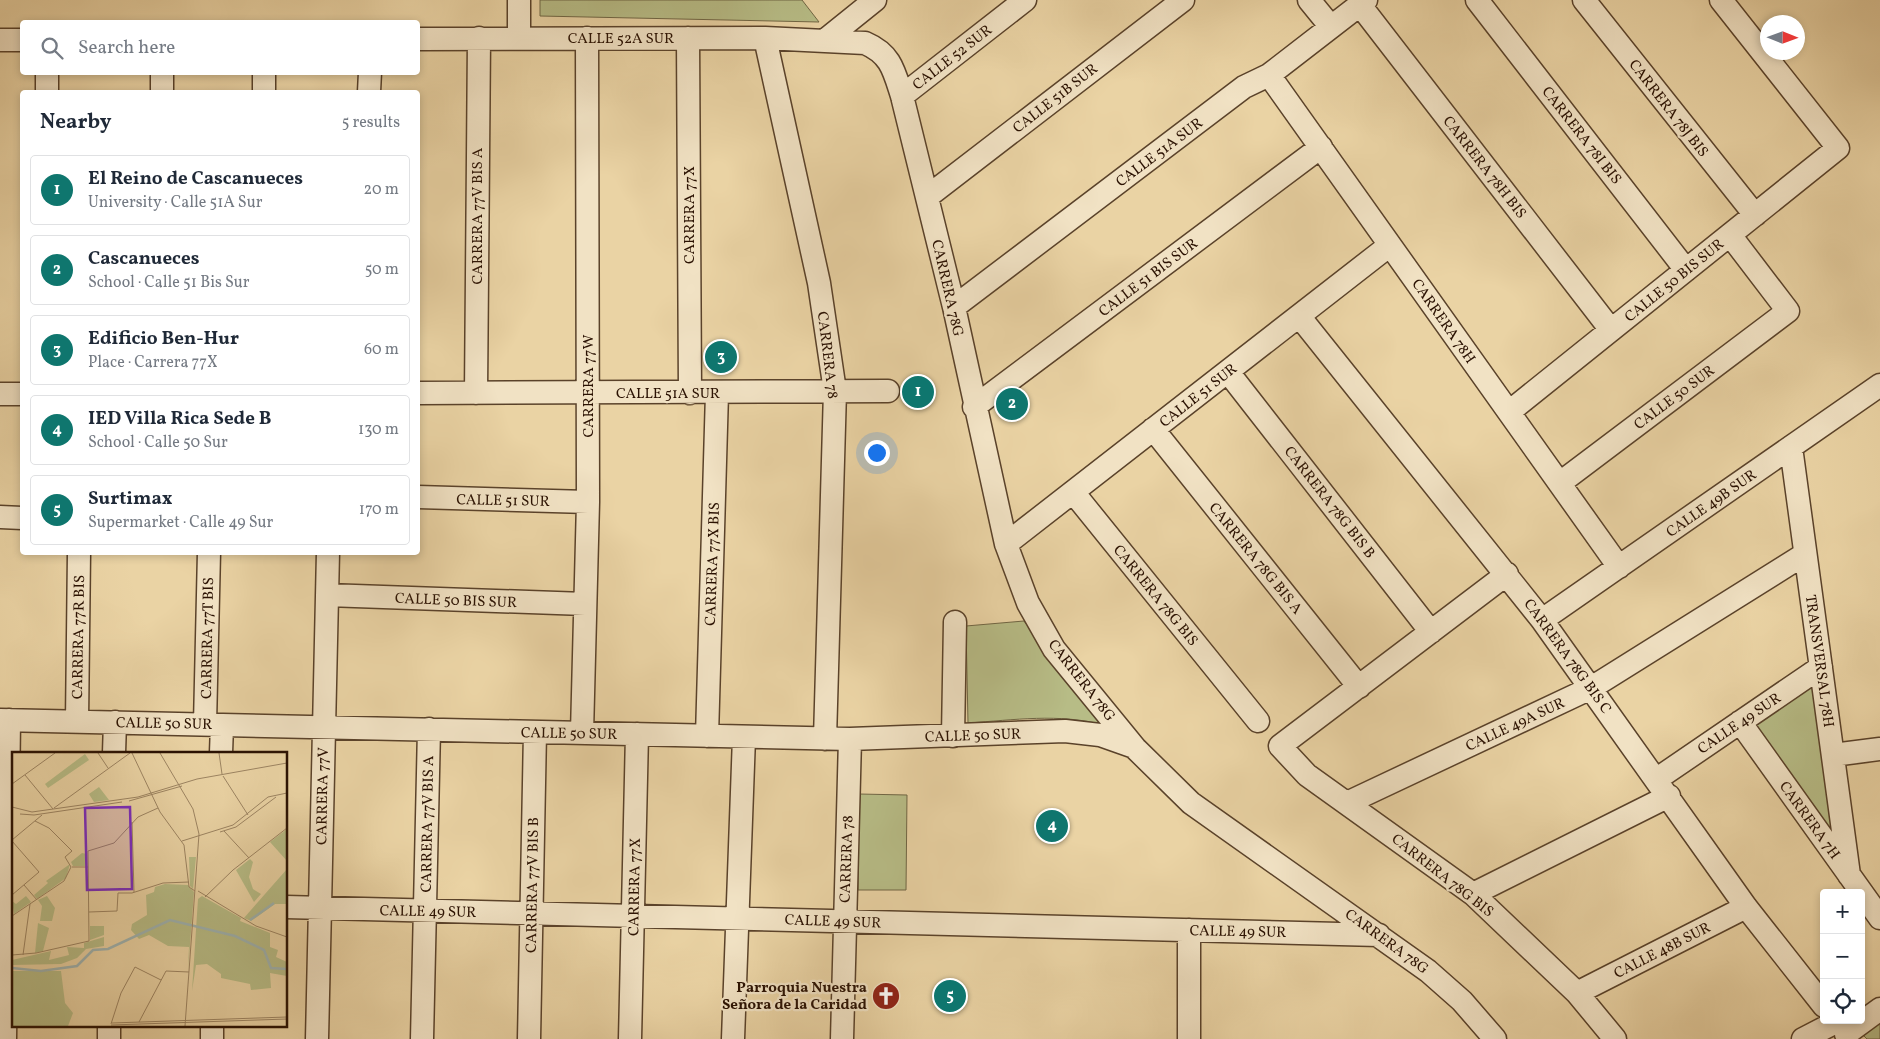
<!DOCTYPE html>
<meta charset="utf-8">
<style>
body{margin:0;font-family:Vollkorn,serif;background:#f2f2f3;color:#1f2937}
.controls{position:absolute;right:15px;bottom:15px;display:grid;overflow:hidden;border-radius:5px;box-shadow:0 2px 8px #0003}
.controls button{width:45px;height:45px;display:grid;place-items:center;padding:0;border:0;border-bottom:1px solid #e0e1e3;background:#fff;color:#1f2937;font:25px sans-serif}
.compass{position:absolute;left:1760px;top:15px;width:45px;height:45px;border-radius:50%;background:#fff;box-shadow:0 2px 8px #0003;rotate:91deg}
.you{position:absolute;left:876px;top:452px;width:18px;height:18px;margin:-12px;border:4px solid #fff;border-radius:50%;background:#1a73e8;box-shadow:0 0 0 8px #1a73e833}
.badge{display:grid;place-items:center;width:32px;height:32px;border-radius:50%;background:#0f766e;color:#fff;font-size:16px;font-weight:700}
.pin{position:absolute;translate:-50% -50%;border:2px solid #fff;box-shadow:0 1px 5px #0006}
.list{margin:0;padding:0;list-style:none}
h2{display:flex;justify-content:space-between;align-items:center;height:65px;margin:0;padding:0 20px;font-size:21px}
h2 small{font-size:16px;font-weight:400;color:#747a83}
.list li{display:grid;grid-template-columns:32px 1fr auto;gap:15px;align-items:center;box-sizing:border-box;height:70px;margin:0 10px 10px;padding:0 10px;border:1px solid #e0e1e3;border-radius:5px}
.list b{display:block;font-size:19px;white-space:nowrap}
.list p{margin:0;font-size:16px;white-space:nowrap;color:#747a83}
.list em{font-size:16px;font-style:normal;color:#747a83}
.icon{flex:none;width:28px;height:28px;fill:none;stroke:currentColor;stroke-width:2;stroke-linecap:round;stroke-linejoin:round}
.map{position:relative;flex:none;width:1880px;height:1039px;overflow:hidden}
.search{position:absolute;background:#fff;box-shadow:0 2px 8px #0003;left:20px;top:20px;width:400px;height:55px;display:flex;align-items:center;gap:12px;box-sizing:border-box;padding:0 18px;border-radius:5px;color:#747a83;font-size:19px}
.panel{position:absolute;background:#fff;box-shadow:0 2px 8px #0003;left:20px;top:90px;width:400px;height:465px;border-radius:5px}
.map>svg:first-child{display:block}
</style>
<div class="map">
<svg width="1880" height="1039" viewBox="0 0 1880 1039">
<rect width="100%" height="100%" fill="#ead3a4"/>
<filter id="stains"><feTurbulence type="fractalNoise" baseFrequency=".004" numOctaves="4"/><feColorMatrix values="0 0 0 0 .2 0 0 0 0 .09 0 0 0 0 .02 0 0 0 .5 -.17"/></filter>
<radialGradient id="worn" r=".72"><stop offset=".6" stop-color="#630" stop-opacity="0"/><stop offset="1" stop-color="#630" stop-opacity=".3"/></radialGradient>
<!-- green -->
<path fill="#b7bc86" stroke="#706644" d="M540,0H802L819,22L540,16Z
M1024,621L1104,725C1059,713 1014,720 968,723L966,626Z
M1813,683L1839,845L1753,724Z
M859,794L907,795L906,890H858Z
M1880,1022V1039H1867L1863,1035Z"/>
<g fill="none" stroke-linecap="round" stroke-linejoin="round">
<defs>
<path id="minor" d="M1309,0L1331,27
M1477,0L1686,270
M1584,0L1755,215
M1360,5L1611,330
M519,38V0
M688,38L690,393
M765,38L819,283L835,391L825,739
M418,39L765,38L865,43C891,54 894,71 902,96L954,307L1006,544L1028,603L1054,649L1135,748L1191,803L1428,971L1462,1001L1495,1039
M0,40H22
M824,41L875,0
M47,72V92
M1269,75L1619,567
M162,92V72
M264,92V72
M369,92L370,72
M902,96L1025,0
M927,197L1183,0
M954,307L1244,87L1269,75L1366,0
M1299,316L1542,620L1746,907L1824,1006
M1228,372L1431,632
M418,393L888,391
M476,393L479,38
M0,394H22
M974,407L1321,147
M1509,412L1838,148L1721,0
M1153,429L1359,687
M1791,447L1849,875
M1560,483L1788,311L1730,235
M1073,492L1258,721
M418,497L588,502
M0,517L22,518
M1006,544L1390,245
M1507,574L1280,746L1307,775L1473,894L1577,993L1615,1039
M327,595L585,604
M1542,620L1880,385
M0,720L850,739L1065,731L1100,735L1134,747
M77,721L79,552
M1740,722L1880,918
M205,724L209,552
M582,733L588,502L587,38
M707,736L717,393
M953,736L955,622
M114,753L115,722
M221,753L222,725
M1833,755L1880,749
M1657,779L1821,667
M1347,803L1591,688L1805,554
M1473,894L1669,796
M286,907L1379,935
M1577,993L1746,907
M1846,1034L1880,1009
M5,1039L9,720
M109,1039V1025
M212,1039V1025
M317,1039L328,552
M422,1039L429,729
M529,1039L535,732
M630,1039L637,734
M733,1039L744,737
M842,1039L850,739
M1189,1039V930
M1803,1039L1836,1022"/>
</defs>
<!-- minor casing -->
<use href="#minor" stroke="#5a422a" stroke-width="25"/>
<!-- minor -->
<use href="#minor" stroke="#f1e2c4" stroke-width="22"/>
</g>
<!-- icons -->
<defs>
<symbol id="church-disc" viewBox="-11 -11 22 22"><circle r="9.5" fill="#8f2418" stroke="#f1e2c4"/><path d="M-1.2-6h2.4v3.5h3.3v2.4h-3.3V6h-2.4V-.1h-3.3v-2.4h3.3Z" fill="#fff"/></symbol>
</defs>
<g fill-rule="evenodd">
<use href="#church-disc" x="870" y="980" width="32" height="32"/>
</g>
<g text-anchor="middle" stroke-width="4.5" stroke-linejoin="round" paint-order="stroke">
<!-- street labels -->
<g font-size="15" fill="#2a1102" stroke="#f1e2c4">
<text x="621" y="43">CALLE 52A SUR</text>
<text transform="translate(952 57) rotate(-38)" y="5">CALLE 52 SUR</text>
<text transform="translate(1055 98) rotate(-38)" y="5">CALLE 51B SUR</text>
<text transform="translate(1669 108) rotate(52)" y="5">CARRERA 78J BIS</text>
<text transform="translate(1582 135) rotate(52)" y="5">CARRERA 78I BIS</text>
<text transform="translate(1159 152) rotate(-37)" y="5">CALLE 51A SUR</text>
<text transform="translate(1485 167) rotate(52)" y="5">CARRERA 78H BIS</text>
<text transform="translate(689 215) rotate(-90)" y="5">CARRERA 77X</text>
<text transform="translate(477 216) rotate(-90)" y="5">CARRERA 77V BIS A</text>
<text transform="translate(1148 277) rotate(-37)" y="5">CALLE 51 BIS SUR</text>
<text transform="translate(1674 280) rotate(-39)" y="5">CALLE 50 BIS SUR</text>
<text transform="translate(948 288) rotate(77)" y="5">CARRERA 78G</text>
<text transform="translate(1444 321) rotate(55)" y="5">CARRERA 78H</text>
<text transform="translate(828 355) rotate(83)" y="5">CARRERA 78</text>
<text transform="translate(588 386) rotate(-90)" y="5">CARRERA 77W</text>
<text x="668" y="398">CALLE 51A SUR</text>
<text transform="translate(1198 395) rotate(-38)" y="5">CALLE 51 SUR</text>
<text transform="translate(1674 397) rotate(-37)" y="5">CALLE 50 SUR</text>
<text transform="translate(503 500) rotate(1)" y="5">CALLE 51 SUR</text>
<text transform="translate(1330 502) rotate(52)" y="5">CARRERA 78G BIS B</text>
<text transform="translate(1711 503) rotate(-35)" y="5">CALLE 49B SUR</text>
<text transform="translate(1256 558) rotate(51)" y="5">CARRERA 78G BIS A</text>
<text transform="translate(712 564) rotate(-88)" y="5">CARRERA 77X BIS</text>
<text transform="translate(1156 595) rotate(51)" y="5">CARRERA 78G BIS</text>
<text transform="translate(456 600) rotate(2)" y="5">CALLE 50 BIS SUR</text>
<text transform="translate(78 637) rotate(-89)" y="5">CARRERA 77R BIS</text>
<text transform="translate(207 638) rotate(-89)" y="5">CARRERA 77T BIS</text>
<text transform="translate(1568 656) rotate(54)" y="5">CARRERA 78G BIS C</text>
<text transform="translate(1820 661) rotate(82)" y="5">TRANSVERSAL 78H</text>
<text transform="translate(1082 680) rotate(52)" y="5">CARRERA 78G</text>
<text transform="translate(164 723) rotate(1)" y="5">CALLE 50 SUR</text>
<text transform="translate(1739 723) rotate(-34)" y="5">CALLE 49 SUR</text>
<text transform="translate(1515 724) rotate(-25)" y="5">CALLE 49A SUR</text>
<text transform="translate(569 733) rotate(1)" y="5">CALLE 50 SUR</text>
<text transform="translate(973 735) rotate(-2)" y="5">CALLE 50 SUR</text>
<text transform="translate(322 796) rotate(-89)" y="5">CARRERA 77V</text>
<text transform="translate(1810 820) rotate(54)" y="5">CARRERA 7H</text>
<text transform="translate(427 824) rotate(-89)" y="5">CARRERA 77V BIS A</text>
<text transform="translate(846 859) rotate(-88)" y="5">CARRERA 78</text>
<text transform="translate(1443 875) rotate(38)" y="5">CARRERA 78G BIS</text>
<text transform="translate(532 885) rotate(-89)" y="5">CARRERA 77V BIS B</text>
<text transform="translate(634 887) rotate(-89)" y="5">CARRERA 77X</text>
<text transform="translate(428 911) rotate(1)" y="5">CALLE 49 SUR</text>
<text transform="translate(833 921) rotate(2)" y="5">CALLE 49 SUR</text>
<text transform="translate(1238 931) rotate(1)" y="5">CALLE 49 SUR</text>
<text transform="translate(1387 941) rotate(36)" y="5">CARRERA 78G</text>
<text transform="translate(1662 950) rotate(-27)" y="5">CALLE 48B SUR</text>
</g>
<!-- poi labels -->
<g font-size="15" font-weight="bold" fill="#2a1102" stroke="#f1e2c4" text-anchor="end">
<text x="867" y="992">Parroquia Nuestra<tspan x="867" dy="17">Señora de la Caridad</tspan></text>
</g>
</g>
<!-- overview -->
<g transform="translate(12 752)">
<rect width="275" height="275" fill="#ead3a4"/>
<path d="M73,2L77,8L36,36L33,32ZM87,35L97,48L82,50L77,42ZM275,77V109L258,90ZM70,101L75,102V114H61L59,110ZM177,105H184L181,137L178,134ZM238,107L241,110L237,125L241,137L249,142L242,150L224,118ZM58,112L54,126L25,147L22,143L36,131L34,129ZM275,117V152H263L239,169L232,166ZM153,132L176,133L182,140L176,219L177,195L156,194L137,183L127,187L119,178L120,172L135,163L134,143L142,140L143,135ZM14,144L19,150L2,162L0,149L4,152ZM35,144L43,156L40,169H28L30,154L26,148ZM190,144L229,166L228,169L258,181V195L266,198L264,205L275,210V224L258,221L259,236L239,238L238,232L209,226V222L195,212L184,213L180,239L186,147ZM26,171L37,176L31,199L23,201ZM78,174H92V183L78,188ZM92,185V194L74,197L65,206L49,212L0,213V208L39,199L37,208L57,203L55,195L72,196V191ZM0,219H49L53,251L61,261L56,274H0Z" fill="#b7bc86"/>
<path fill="none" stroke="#9eb4b2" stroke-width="2.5" d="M238,168L262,151M0,216L29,219L65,214L81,198L96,197L158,168L223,184L252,198L259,216L275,217"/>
<path fill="none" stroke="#9d8563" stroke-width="1" d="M86,1L96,16M120,1L148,60L172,93L177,135L183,139M148,1L181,57L187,82L173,274M207,1L210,22M13,23L41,57M211,24L236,63M0,32L43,1M117,49L170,34M0,55L20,60L126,45L185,27L275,11M42,56L118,1M8,62L22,63L110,50M23,69L37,76L60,99L53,105L59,115M120,70L122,140M212,79L237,106M208,80L224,75L264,45M0,88L30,63M0,89L27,120L0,143M170,89L221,73L256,45L275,41M60,115H76M12,133L25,148M186,139L244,174L275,185M193,145L221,118L275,76M77,160L105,159L106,141H120L151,131L177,130M0,164L52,129L59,115M0,203L24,201L77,189L76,99L102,91L126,65L146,56M11,203L18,152M127,270L154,219L177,220M100,271L275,265M99,272L109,241L123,215L149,228M99,273L275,267"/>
<path fill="#7b2cbf" fill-opacity="0.15" stroke="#7b2cbf" stroke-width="2.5" d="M118,55L120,137L75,138L73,56Z"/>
<rect width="275" height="275" fill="none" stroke="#2a1102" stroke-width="2.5"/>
</g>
<rect width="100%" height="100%" filter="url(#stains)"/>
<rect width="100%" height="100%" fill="url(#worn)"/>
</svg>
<div class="controls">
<button>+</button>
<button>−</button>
<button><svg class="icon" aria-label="locate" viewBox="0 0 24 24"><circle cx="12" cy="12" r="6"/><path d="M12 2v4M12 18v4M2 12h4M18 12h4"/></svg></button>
</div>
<svg class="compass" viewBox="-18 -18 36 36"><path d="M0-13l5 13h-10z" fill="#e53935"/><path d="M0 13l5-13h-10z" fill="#747a83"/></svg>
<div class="you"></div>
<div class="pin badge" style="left:918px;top:392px">1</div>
<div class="pin badge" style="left:1012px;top:404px">2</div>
<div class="pin badge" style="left:721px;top:357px">3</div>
<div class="pin badge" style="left:1052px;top:826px">4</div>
<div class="pin badge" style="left:950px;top:996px">5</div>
<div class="search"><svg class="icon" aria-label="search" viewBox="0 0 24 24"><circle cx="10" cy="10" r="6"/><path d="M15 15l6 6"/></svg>Search here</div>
<section class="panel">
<h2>Nearby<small>5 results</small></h2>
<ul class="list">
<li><span class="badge">1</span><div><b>El Reino de Cascanueces</b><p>University · Calle 51A Sur</p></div><em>20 m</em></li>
<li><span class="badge">2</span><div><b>Cascanueces</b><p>School · Calle 51 Bis Sur</p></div><em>50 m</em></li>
<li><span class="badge">3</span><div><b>Edificio Ben-Hur</b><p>Place · Carrera 77X</p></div><em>60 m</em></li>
<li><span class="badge">4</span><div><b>IED Villa Rica Sede B</b><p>School · Calle 50 Sur</p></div><em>130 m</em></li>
<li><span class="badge">5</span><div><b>Surtimax</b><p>Supermarket · Calle 49 Sur</p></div><em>170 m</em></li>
</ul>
</section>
</div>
